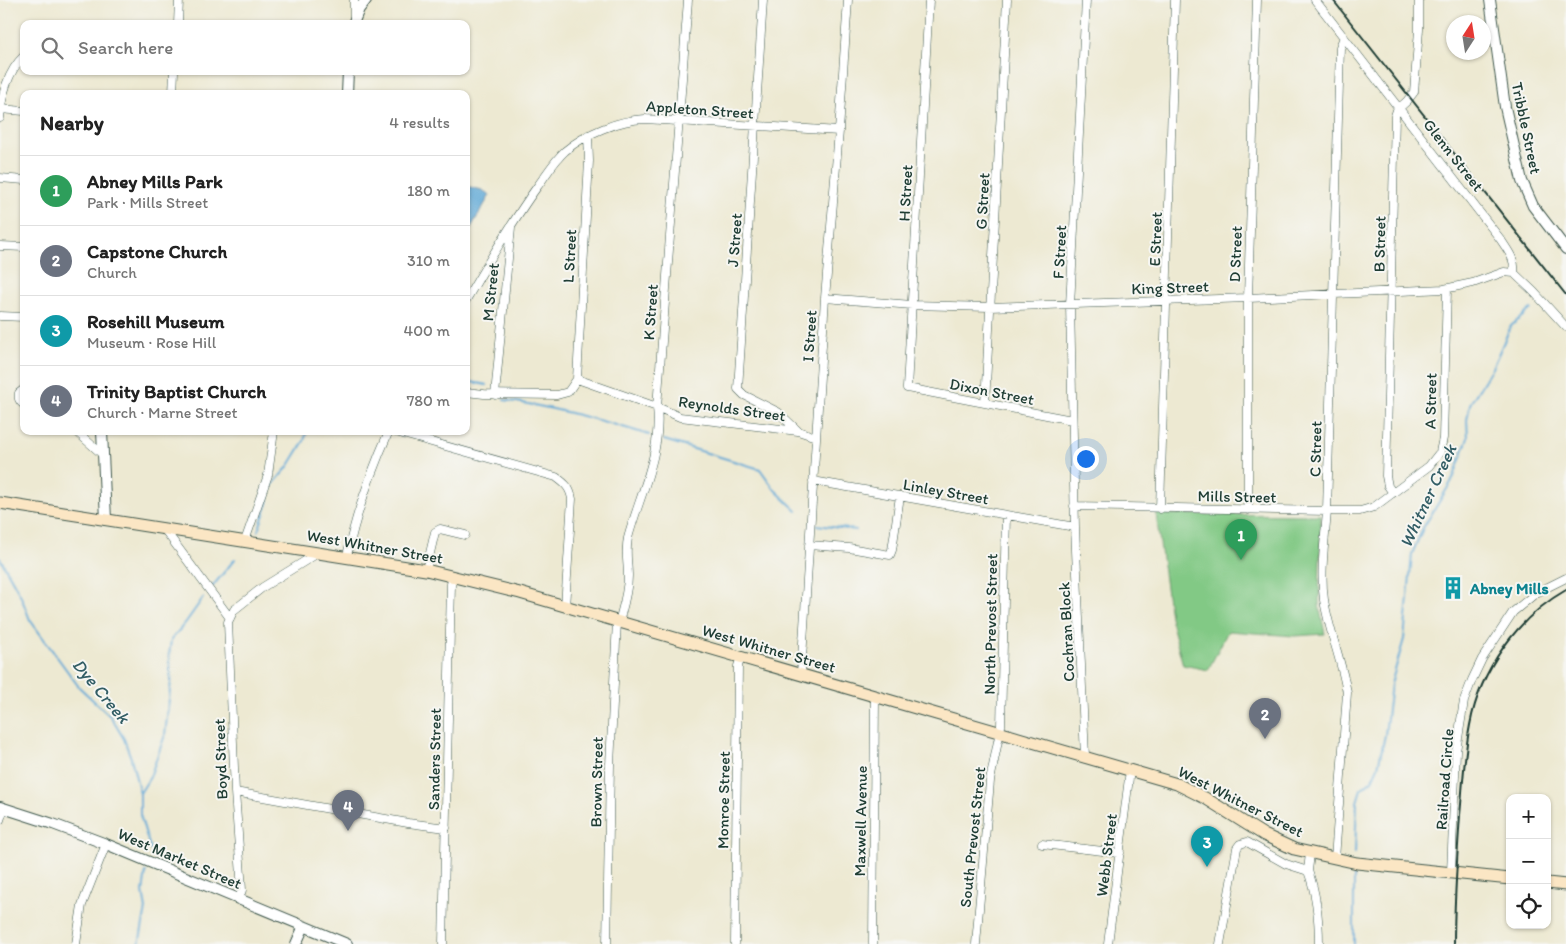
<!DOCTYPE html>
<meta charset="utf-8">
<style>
body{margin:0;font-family:Itim,sans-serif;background:#f2f2f2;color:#222}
.controls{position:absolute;right:15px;bottom:15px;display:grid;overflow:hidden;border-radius:10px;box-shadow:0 1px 4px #0004}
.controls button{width:45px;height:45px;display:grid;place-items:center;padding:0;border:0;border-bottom:1px solid #e0e0e0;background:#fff;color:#222;font:25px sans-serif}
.compass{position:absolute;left:1446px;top:15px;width:45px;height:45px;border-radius:50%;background:#fff;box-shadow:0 1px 4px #0004;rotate:12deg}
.you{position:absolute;left:1085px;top:458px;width:18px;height:18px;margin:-12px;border:4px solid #fff;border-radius:50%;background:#1a73e8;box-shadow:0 0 0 8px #1a73e833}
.badge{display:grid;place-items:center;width:32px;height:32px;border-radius:50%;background:#c8321e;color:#fff;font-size:16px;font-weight:700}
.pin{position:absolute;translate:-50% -41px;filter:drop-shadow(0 1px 2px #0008)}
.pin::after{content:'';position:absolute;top:26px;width:18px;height:15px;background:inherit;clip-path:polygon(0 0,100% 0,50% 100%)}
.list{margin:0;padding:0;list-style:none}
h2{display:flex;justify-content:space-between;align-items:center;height:65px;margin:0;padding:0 20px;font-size:21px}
h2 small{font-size:16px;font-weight:400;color:#767676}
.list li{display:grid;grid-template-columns:32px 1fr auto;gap:15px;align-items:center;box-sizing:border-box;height:70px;padding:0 20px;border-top:1px solid #e0e0e0}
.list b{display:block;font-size:19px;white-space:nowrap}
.list p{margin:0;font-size:16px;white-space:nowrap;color:#767676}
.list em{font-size:16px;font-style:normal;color:#767676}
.icon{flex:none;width:28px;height:28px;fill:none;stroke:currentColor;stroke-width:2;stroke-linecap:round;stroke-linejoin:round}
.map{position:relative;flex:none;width:1566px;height:944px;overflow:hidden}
.search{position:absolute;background:#fff;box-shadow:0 1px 4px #0004;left:20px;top:20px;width:450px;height:55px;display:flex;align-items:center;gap:12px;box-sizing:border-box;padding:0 18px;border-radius:10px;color:#767676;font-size:19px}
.panel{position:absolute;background:#fff;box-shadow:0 1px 4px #0004;left:20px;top:90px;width:450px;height:345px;border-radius:10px}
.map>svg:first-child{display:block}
</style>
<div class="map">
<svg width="1566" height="944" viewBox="0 0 1566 944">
<rect width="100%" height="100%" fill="#f6f6f2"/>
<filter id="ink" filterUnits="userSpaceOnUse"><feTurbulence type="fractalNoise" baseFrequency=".02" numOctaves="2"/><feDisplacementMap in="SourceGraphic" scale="10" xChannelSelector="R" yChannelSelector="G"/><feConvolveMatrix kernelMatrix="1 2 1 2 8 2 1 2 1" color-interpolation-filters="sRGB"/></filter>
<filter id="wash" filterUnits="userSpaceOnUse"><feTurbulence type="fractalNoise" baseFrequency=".0096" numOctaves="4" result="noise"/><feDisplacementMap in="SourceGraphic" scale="20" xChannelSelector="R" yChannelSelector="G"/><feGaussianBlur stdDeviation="1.12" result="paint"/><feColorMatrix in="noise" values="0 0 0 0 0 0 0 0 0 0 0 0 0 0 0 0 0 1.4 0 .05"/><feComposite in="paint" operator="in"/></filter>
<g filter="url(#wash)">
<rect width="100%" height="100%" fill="#ede9d2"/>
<!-- green -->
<path fill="#82c985" stroke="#50835c" d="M1156,514L1321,515L1319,605L1325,634L1294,636L1228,631L1208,670L1183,665L1170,617Z"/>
<!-- water -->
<path fill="#5fa8d6" stroke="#3f7285" d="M466,186L482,190L490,195L466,236Z"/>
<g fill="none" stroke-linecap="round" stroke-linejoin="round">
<!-- stream -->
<path stroke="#5fa8d6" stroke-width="2" d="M1566,236V235
M466,381L487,385
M504,400C553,407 601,420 649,435
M664,440L760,469L775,490L797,511
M817,525L856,530
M258,531L268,503L269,489L288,467L304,441L307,431
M0,558L20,594L30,620L79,687L111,717L124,739L131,758L140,794V815L151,851
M212,587L235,559
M140,793L150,777L165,735L171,681L169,656L171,640L186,622L203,598
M1355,853L1357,802L1361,789L1372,780L1378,767L1385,735L1391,684L1404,639L1412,554L1423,528L1453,479L1468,438L1467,420L1470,404L1492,368L1511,326L1531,309
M1354,876V944
M139,944L146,909L143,892L146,872"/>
</g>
</g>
<g filter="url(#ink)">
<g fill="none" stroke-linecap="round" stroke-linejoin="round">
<defs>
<path id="minor" d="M763,0L738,389L744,395L778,412L798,431L816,437
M929,0L907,388L1072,420
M1315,0L1501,240C1508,251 1516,260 1514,273
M354,17V0
M178,24L179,0
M173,94L174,71
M0,109L24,111
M0,118C1,96 8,71 24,56
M0,178L24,180
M0,246L24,247
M1514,273L1534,292L1566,327
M825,298L912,305L990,307L1248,298L1444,289L1473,283L1504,272L1514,273
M466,300C489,261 511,223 537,187C546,175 554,161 565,151C586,133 619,120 645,119L839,131
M0,316L24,317
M577,379L589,161L588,135
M24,389L19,393C18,399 19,401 24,405
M466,392L484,394L557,395L568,392L577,379L657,407L680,417L798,431
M495,395L511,227
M985,403L1007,0
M76,431L103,455
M392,431L556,477C566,484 570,488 572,499L565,607
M813,481L1075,527
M1393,493L1388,486L1386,476L1395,116L1397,110L1407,101L1414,92L1419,30V0
M1074,506L1327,511H1360L1374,507L1429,466L1440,452L1443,438L1447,289
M1160,509L1175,0
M1248,510V298L1257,0
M165,530L230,618
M245,541L268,475L274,431
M809,545L849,548L890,555L892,550L900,496
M347,556C356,513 371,472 389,431
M426,570L435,532L440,529L465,535
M619,622C623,607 628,592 628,576C628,564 625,551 628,538C640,494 662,453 657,407L688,0
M801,674L825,298L839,131L848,0
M1085,757L1075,527L1070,305L1086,0
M235,792L408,823L446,828
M0,820L4,808
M1042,844L1120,853
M1335,859L1347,693C1342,661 1329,631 1324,600C1320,571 1325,540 1327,511L1340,47L1344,37
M1308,871C1317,895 1319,919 1319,944
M1451,873L1456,751L1464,701L1472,680L1482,659L1513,612L1536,593L1566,578
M239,899L242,890L235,792L228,622L234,610L263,587L318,553
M76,944L82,905L106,844
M443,944L451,584L453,576
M607,944L610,765L617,621
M735,944L738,666L741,657
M873,944L875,698
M976,944L990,781L1001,726L1006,515
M1108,944L1130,770
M1220,944L1237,848L1240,844L1247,842L1286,864L1308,871L1310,853"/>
<path id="tertiary" d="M1490,0L1505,107L1522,181L1533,206L1566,249
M353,24L359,9L366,0
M347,94L348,71
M102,431L106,520
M0,807L53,824L106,844L347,944
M296,944L304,926"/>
<path id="secondary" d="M0,503L426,570L520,593L1177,784L1205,798L1264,835L1294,849L1357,863L1510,879
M1547,883L1566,885"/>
</defs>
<!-- minor casing -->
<use href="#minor" stroke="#3e574c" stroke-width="9"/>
<!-- tertiary casing -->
<use href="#tertiary" stroke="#3e574c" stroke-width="12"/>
<!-- secondary casing -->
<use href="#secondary" stroke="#3e574c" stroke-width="13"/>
<!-- minor -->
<use href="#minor" stroke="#fff" stroke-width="8"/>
<!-- tertiary -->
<use href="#tertiary" stroke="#fff" stroke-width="10"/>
<!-- secondary -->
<use href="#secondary" stroke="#fbe6c4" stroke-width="11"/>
<!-- rail -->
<path stroke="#1f3d34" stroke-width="2" d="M1333,0L1566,295
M1454,944C1454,901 1457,858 1460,815C1463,785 1464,755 1470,725C1480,670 1517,618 1566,590"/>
</g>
</g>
<!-- icons -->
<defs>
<symbol id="building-bare" viewBox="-9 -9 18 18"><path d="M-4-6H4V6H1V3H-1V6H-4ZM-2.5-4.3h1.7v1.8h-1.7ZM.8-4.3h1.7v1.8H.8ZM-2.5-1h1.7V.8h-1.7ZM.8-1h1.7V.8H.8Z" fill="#0f9aa8" stroke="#f6f6f2" stroke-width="2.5" paint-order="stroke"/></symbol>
</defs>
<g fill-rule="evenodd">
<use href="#building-bare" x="1437" y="572" width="32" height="32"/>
</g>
<g text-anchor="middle" stroke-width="4" stroke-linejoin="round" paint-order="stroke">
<!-- street labels -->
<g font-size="16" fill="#1f3d34" stroke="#f6f6f2">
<text transform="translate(700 109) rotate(4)" y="6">Appleton Street</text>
<text transform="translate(1527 128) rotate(78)" y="6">Tribble Street</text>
<text transform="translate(1454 155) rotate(52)" y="6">Glenn Street</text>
<text transform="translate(905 193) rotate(-87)" y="6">H Street</text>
<text transform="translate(982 201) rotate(-87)" y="6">G Street</text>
<text transform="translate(1155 239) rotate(-88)" y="6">E Street</text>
<text transform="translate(734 240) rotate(-86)" y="6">J Street</text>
<text transform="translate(1379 244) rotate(-89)" y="6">B Street</text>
<text transform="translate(1059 252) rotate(-87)" y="6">F Street</text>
<text transform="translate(1235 254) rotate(-88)" y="6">D Street</text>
<text transform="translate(569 256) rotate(-87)" y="6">L Street</text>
<text transform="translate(1170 287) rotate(-2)" y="6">King Street</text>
<text transform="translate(490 292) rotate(-84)" y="6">M Street</text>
<text transform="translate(650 312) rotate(-86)" y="6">K Street</text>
<text transform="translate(809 336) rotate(-86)" y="6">I Street</text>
<text transform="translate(992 391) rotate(11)" y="6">Dixon Street</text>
<text transform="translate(1430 401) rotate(-89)" y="6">A Street</text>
<text transform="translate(732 408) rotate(8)" y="6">Reynolds Street</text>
<text transform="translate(1315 449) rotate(-89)" y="6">C Street</text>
<text transform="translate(946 491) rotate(10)" y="6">Linley Street</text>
<text transform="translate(1237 496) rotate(1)" y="6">Mills Street</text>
<text transform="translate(375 546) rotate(10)" y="6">West Whitner Street</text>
<text transform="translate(990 624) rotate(-89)" y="6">North Prevost Street</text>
<text transform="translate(1066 632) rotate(-93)" y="6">Cochran Block</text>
<text transform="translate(769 648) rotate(16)" y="6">West Whitner Street</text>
<text transform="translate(220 759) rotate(-92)" y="6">Boyd Street</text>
<text transform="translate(434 759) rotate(-89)" y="6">Sanders Street</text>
<text transform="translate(1444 779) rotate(-86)" y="6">Railroad Circle</text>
<text transform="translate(596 782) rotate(-89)" y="6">Brown Street</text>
<text transform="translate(723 800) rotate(-89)" y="6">Monroe Street</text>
<text transform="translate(1241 801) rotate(27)" y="6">West Whitner Street</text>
<text transform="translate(860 821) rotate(-89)" y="6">Maxwell Avenue</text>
<text transform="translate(972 837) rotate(-84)" y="6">South Prevost Street</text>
<text transform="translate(1106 855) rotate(-83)" y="6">Webb Street</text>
<text transform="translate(180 858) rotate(23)" y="6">West Market Street</text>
</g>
<!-- culture labels -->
<g font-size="16" font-weight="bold" fill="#0d838f" stroke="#f6f6f2" text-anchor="start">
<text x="1470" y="594">Abney Mills</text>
</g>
<!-- water labels -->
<g font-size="18" font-style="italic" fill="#325d65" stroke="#f6f6f2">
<text transform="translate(1428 496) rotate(-65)" y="6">Whitner Creek</text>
<text transform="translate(101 691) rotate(50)" y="6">Dye Creek</text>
</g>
</g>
</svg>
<div class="controls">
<button>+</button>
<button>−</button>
<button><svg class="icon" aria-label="locate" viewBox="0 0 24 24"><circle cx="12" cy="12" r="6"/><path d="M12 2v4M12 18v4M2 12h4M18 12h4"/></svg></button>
</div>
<svg class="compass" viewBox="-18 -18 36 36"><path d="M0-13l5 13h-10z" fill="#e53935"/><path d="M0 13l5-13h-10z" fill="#767676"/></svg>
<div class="you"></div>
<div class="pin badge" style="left:1241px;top:560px;background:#2e9e5b">1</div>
<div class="pin badge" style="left:1265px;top:739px;background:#6b7280">2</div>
<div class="pin badge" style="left:1207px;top:867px;background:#0f9aa8">3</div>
<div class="pin badge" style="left:348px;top:831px;background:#6b7280">4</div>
<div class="search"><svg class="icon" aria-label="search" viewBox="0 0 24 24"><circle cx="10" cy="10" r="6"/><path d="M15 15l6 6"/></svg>Search here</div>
<section class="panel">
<h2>Nearby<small>4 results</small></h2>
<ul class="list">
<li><span class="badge" style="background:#2e9e5b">1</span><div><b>Abney Mills Park</b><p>Park · Mills Street</p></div><em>180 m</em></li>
<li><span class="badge" style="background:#6b7280">2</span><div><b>Capstone Church</b><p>Church</p></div><em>310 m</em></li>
<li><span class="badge" style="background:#0f9aa8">3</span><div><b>Rosehill Museum</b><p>Museum · Rose Hill</p></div><em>400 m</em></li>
<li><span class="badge" style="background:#6b7280">4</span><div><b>Trinity Baptist Church</b><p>Church · Marne Street</p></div><em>780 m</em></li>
</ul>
</section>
</div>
